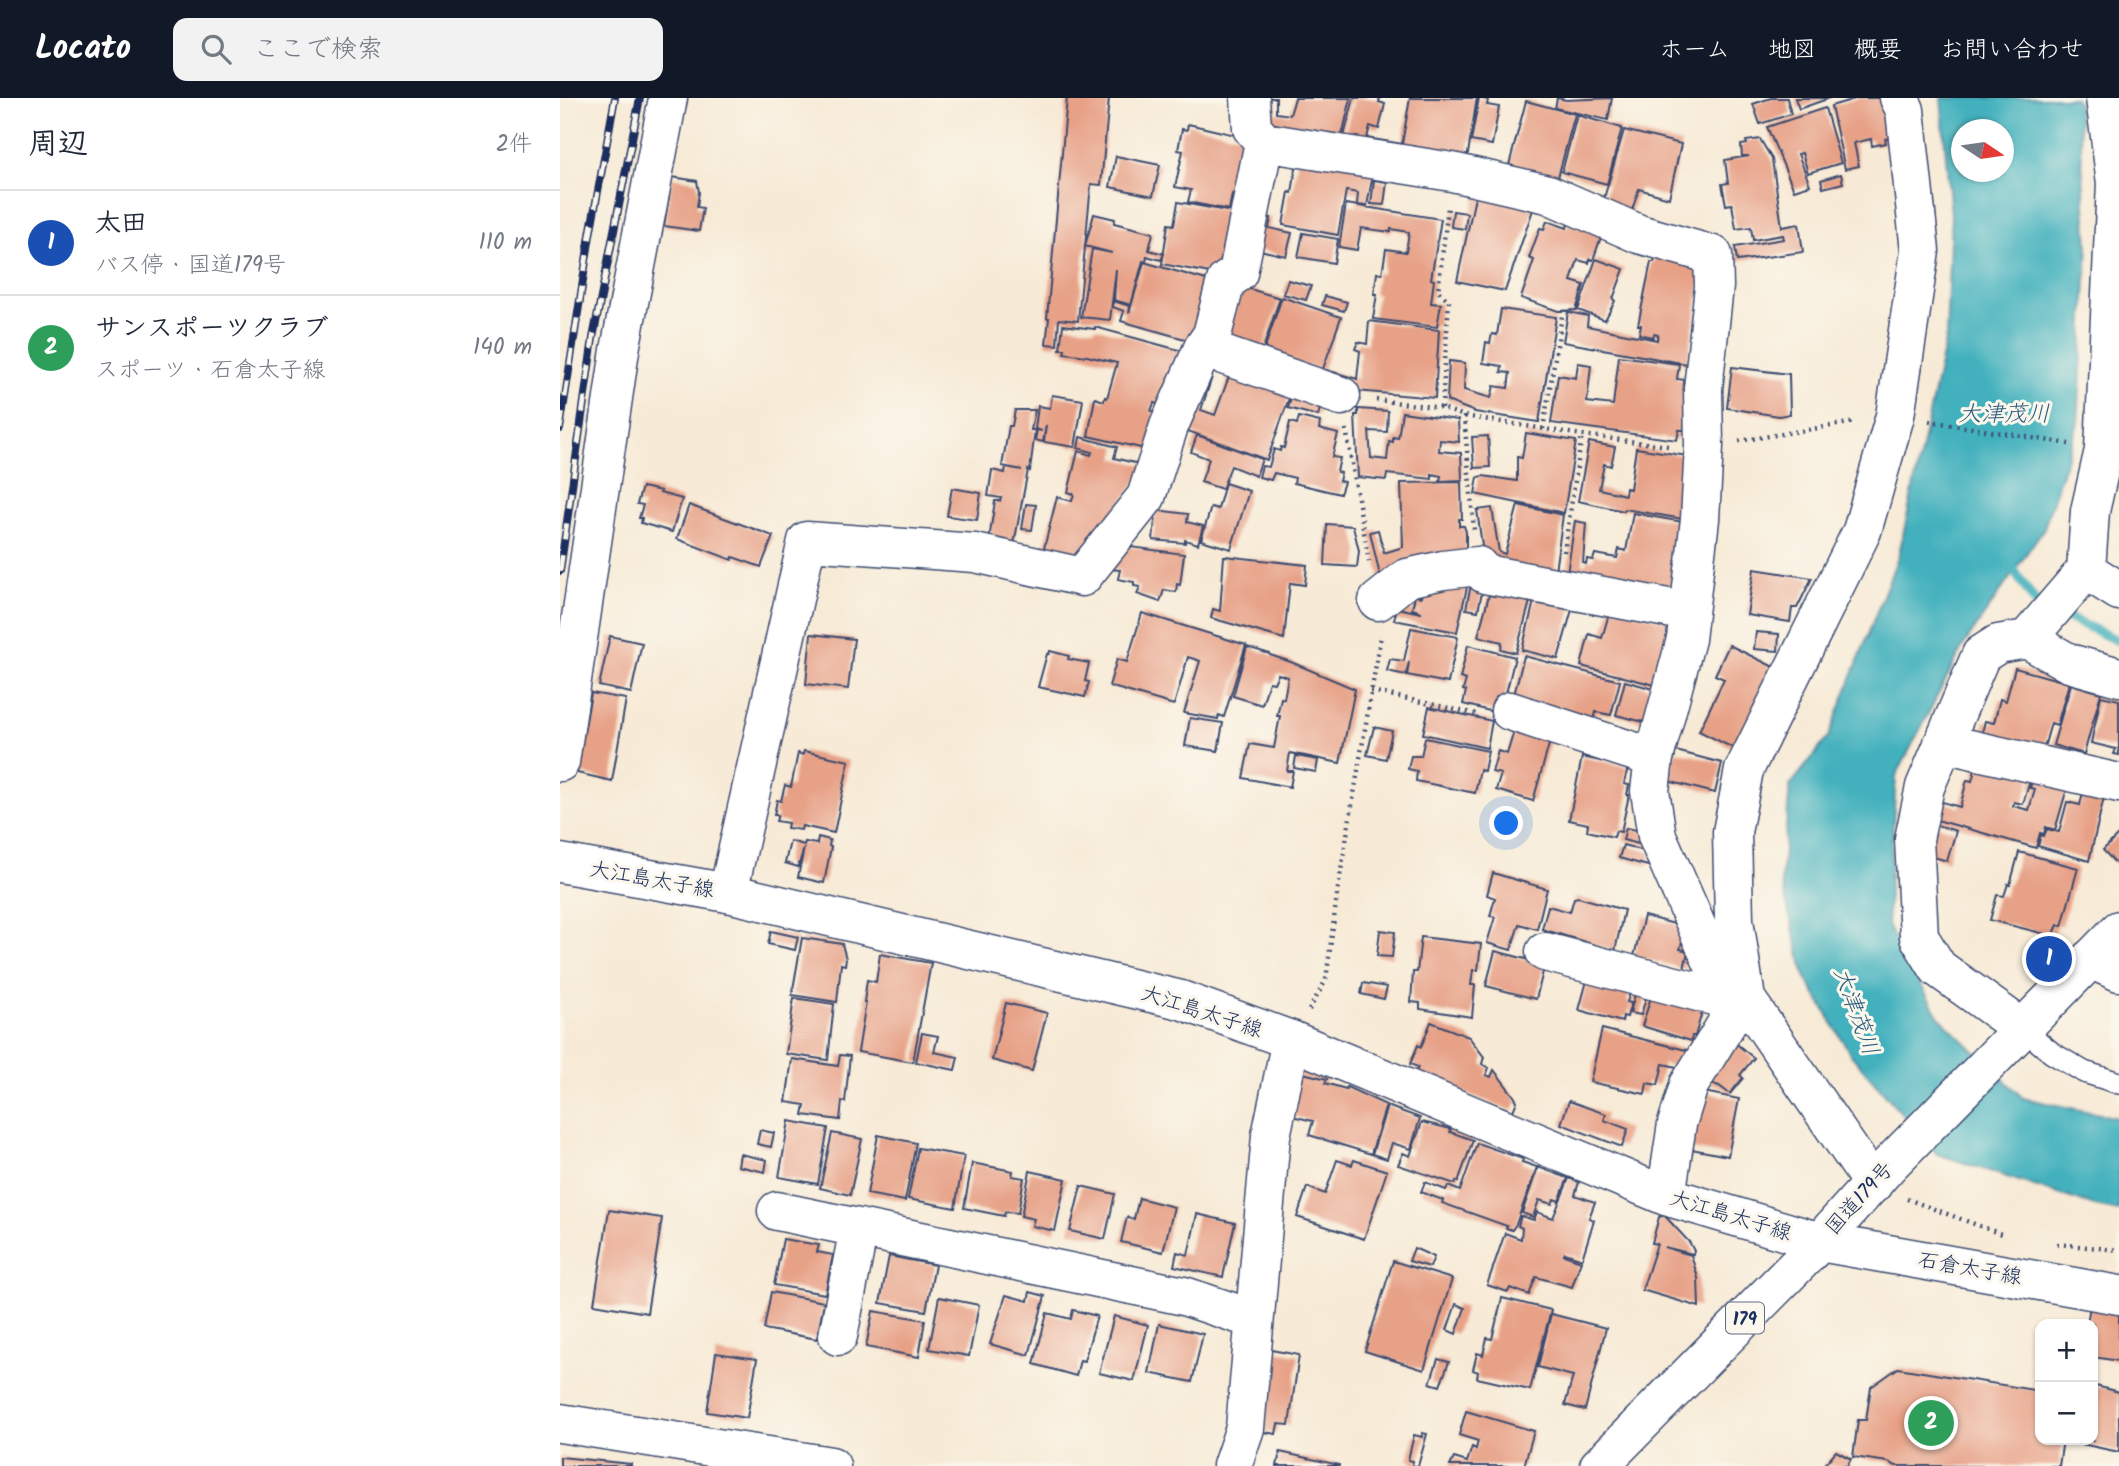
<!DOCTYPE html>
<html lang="ja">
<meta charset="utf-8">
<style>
body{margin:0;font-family:Kalam,"Klee One",sans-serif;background:#f2f2f3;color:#1f2937}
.controls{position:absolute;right:21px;bottom:21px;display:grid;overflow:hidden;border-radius:14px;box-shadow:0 2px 5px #0004}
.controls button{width:63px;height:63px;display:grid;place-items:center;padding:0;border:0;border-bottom:2px solid #e0e1e3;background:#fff;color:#1f2937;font:35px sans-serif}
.compass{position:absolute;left:1391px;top:21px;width:63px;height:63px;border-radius:50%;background:#fff;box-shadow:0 2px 5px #0004;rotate:103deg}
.you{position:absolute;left:947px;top:726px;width:24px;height:24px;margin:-18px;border:5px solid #fff;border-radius:50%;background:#1a73e8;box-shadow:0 0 0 10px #1a73e833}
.badge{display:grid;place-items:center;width:46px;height:46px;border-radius:50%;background:#111827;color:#fff;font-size:23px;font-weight:700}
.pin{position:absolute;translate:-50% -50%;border:4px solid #fff;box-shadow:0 2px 7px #0006}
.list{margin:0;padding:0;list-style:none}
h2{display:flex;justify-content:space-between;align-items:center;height:91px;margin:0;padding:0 28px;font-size:30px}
h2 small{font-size:23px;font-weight:400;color:#747a83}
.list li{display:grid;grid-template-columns:46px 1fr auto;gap:21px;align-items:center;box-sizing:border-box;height:105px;padding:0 28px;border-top:2px solid #e0e1e3}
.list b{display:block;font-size:26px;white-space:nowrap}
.list p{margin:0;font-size:23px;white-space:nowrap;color:#747a83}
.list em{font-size:23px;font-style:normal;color:#747a83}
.icon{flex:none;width:38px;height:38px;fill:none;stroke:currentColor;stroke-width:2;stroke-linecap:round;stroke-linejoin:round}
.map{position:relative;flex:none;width:1559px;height:1368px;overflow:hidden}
header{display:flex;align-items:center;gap:42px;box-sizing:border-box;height:98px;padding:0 35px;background:#111827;color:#fff}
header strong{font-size:33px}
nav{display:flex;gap:38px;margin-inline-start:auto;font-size:24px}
.search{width:490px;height:63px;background:#f2f2f3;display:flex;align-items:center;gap:18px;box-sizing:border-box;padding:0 24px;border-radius:14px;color:#747a83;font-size:26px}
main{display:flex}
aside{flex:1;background:#fff}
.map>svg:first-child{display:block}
</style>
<header>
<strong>Locato</strong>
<div class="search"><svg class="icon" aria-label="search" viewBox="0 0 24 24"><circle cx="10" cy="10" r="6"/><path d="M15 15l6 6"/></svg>ここで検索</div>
<nav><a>ホーム</a><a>地図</a><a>概要</a><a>お問い合わせ</a></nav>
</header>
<main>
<aside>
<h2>周辺<small>2件</small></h2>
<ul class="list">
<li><span class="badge" style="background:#1a4fb4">1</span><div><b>太田</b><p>バス停 · 国道179号</p></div><em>110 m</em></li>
<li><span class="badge" style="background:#2e9e5b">2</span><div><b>サンスポーツクラブ</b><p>スポーツ · 石倉太子線</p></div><em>140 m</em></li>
</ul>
</aside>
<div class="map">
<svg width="1559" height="1368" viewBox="0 0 1559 1368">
<rect width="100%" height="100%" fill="#fbf7ec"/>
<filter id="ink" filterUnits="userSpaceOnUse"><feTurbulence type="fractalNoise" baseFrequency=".0143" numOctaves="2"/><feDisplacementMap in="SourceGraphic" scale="14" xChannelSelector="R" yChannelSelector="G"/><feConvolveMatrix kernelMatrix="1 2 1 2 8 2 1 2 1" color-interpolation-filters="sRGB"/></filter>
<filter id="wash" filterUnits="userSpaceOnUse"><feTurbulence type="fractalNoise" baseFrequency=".00686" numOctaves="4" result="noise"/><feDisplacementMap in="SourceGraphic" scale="28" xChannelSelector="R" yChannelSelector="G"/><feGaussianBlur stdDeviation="1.57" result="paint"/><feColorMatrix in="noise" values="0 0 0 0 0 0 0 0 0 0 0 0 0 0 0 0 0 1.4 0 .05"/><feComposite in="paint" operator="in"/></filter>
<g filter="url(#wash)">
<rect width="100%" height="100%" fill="#f7ead6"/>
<!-- water -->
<path fill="#42b1bd" stroke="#2e708e" stroke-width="2" fill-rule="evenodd" d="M1381,0H1515L1518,7L1528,149L1518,325L1484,430L1403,548L1336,678L1327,827L1379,919L1463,1000L1559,1020V1113L1535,1108L1377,1056L1291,957L1245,878L1221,783L1230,688L1269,638L1339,456L1386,238L1391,117ZM1402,32H1444V74H1402Z"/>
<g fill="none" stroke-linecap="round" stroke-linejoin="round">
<!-- stream -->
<path stroke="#42b1bd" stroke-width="10" d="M1446,461L1476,505L1559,543"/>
</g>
<g id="blocks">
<!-- building -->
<path fill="#e7a187" d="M507,0H549L541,87L531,86L518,223L499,221L497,247L486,246L489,220H487Z
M704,0H716V15L730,17L735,0H791L779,50L708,35Z
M794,0H820L819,4L825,6L819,31L810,28L807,40L842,46L850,0H917L906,68L784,38Z
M919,0L928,2L927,7L939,9L932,47L911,43Z
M997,0L1006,2L1052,0L1048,22L995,10Z
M1211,0H1227L1231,16L1200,26L1193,6Z
M1235,0H1270L1239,11Z
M1298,0H1326L1334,39L1325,41L1326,45L1312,48L1311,41L1294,45L1299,68L1285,71L1271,8Z
M966,3L1015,16L997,83L949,67Z
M1265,10L1281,65L1248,75L1242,55L1238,56L1250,87L1234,92L1207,29Z
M1017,17L1062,30L1047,86L1002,74Z
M628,26L688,40L679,98L672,96L669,112L628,104L631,92L615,89L623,53L618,52L622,31L627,32Z
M1064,32L1121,46L1109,100L1079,91L1071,115L1042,107Z
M1200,41L1212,61L1222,129L1239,126L1243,154L1177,163L1175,149L1224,141L1223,137L1193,142L1191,129L1176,131L1172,106L1166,107L1162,86L1168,85L1165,62L1189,58H1182L1181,47L1187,46L1186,43Z
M556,58L600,67L593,98L550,89Z
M738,58L814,71L807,108L797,107L798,95L786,93L778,137L723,127L729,94L732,95Z
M1281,76L1283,85L1263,90L1261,82Z
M112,79L137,83L139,94L137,109L143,110L139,133L104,128Z
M814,82L827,84L824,107L811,106Z
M915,99L977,100L945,193L897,183Z
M618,104L678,115L666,178L602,166L608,126L614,127Z
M786,106L881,121L871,181L874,182L871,205L881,206L877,229L813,221L817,196H814L817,175L822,176L826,151L846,154L849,134L831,131V134L801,130L797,152L779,149Z
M893,113L907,115L905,131L891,129Z
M534,116L555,121L554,125L593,135L589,152L604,156L601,162L587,158L586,164L583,163L571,207L554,202L556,171L550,222L521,219L532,151L552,155L525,148Z
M696,116L711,120L709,130L732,135L726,158L695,151Z
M987,123L1007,130L1008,125L1042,136L1033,162L1030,161L1029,165L1018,162L1011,183L1024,187L1016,212L998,213L961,200L974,162L969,160L980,130L984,131Z
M743,135L778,141L774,165L738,159Z
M1097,152L1144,164L1127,266L1003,244L1008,214L1028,218L1027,228L1097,242L1098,237L1094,236L1093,239L1079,236L1081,227H1078L1091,164H1094Z
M1036,161L1064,171L1053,201L1055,203L1045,222L1018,212Z
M584,164L660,186L632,243L561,223L564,213L553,209V203L570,208L569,215Z
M728,182L751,188L746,202L723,196Z
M683,189L720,200L700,260L664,245Z
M765,198L787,204L784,213L762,207Z
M722,199L781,219L763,271L701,261Z
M941,211L996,219L979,324L915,314L887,303L889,263L905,265L904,292L931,300L934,288L948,290L950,275L941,274L942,268L923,265L926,244L930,245L932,236L937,237Z
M809,223L879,232L875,300L796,293L763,271L797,281L800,253L795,251L798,244L807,246Z
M503,227L535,231V229L626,254L608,309L594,305L591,313L604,316L594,353L528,338L535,300L544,303L545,299L547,300L557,265L527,258L504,255L505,251H500Z
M1059,258L1119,266L1117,281L1125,282L1130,286L1124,332H1119L1117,342L991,325L998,277L1016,280L1018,265L1031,267L1027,304L1053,307Z
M1172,269L1229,276L1230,316L1219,318L1167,310Z
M672,270L732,292L707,362L617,329L637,273L652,279L641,312L655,317Z
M733,294L762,303L758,318L728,310Z
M492,297L523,302L515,349L484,344L486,327L483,344L475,342L477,332L482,333L475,331L478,308L490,310Z
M798,311L828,313L827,334L809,333L811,360L827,362L829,343L833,344V339L838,340L842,314L898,322L899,344L880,342L879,353L901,355L902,382L880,383L881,378L872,376V381L827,376L826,382L798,379L795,317H798Z
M455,312H475L471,332H475L470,373L468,372L454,446L429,442L435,403H440L441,400L428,398L432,372L445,375L446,369L462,372L442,368L449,328H452Z
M739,319L760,324L759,331L778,336L772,359L780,360L777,374L781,375L779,383L784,384L780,396L734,385L735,380L714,375L711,382L699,379L702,368L709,369L714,351L720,353L721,349L724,350L730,324L737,326Z
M966,335L1016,343L1004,415L915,396L918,379L923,378L957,383V359L962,360Z
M637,337L702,361L696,378L671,368L662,391L641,384L649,361L631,354Z
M928,338L930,369L914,370L912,339Z
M520,339L557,349L554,360L587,368L518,466L482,458L497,399L512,403L514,396L508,394L518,353L531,357L532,354L518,350Z
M1029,344L1055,349L1051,368L1044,366L1039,391L1065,397L1066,390L1070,391L1076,350L1128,358L1123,421L1065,411L1064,413L1018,403Z
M901,384L902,421H899V428H904L906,434V460L821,482L810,434L818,432L824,455L843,449L841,385Z
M665,385L689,393L671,451L641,442L651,409L658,411Z
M82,389L101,393L100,395L122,401L112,434L81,425L82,420H79L83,407L77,406Z
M392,390L421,395L417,422L387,418Z
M466,406L476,407L472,432L462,431Z
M129,407L213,438L201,469L173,459L172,462L117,441Z
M958,407L1003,417L994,480L924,462L917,412L932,410L939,454L945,456Z
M596,412L628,416L627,424L643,428L638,446L625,442V445L593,442Z
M1073,415L1123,424L1115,497L1006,482L1015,423L1026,425L1023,465L1026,466L1027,461L1033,462L1035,456L1057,460L1059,451L1066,453Z
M767,426L793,428L799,453L797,469L765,467Z
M563,448L624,456L620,487L617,486L616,494L604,492L600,504L577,496L580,489L574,488V484L558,481L560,472L548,471Z
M664,458L747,467L745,487L730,485L724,541L651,520L653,511L660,513Z
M1194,471L1252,480L1237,510H1232L1230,524L1187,517Z
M884,483L907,489L897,534L834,522L837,510L861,515V514L852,511L855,498L861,499L864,486Z
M911,486L923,489L918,513L906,511Z
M977,491L1015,501L998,561L962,552Z
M934,496H972L956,555L941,551L942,544L918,538L929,497L934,498Z
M1051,509L1111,524L1095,587L1021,568L1029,536L1042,540Z
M582,515L686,547L664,619L659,617L658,621L624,615L640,563L628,559L614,607L549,588L557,561L567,564Z
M851,530L898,539L888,585L847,577L849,564L846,577L827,573L830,561L844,563Z
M1196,534L1219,536L1218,553L1194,551Z
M251,536L294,541L288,591L246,586Z
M50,538L82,545L71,595L39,588Z
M908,547L955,559L941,616L903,606L906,593L903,592L906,582L900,580Z
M1169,547L1222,573L1183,655L1139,633L1164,581L1155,577Z
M687,549L710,556V557L731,564L795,591L780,665L730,655L727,673H733L730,689L683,680L690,646L714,650L720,618H717L721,600L724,601L728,579L718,576L714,585L709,584L702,607L673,598Z
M490,553L509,558L508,561L529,565L525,583L529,584L525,599L478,589L487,556H489Z
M964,558L1060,583L1051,617L1036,614L1034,622L953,601Z
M1455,570L1509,585L1497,627L1491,625L1483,653L1420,642L1425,623L1434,625L1440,601L1446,603Z
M1065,583L1097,592L1088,625L1056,617Z
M1511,586L1541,595L1524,656L1493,647Z
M31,595L66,601L52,683L17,675Z
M1541,598L1559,602V657L1554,656L1556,651L1531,645Z
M869,609L932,623L927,650L863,636Z
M630,620L663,625L658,653L625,648Z
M814,629L832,633L826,661L807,657Z
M954,633L990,643L973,703L936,692L941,676L932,674L938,653L947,656Z
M865,640L928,653L924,673L920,672L915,695L856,683L857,673L848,671L851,658H861Z
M244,653L289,663L274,735L242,728L241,732L227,730L228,725L216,723L218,717H214L217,702L221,703L225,687L231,689L238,655L243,657Z
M1116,653L1162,665L1155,695L1108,683Z
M736,658L758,662L756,674L734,670Z
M1022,659L1068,669L1064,686L1069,687L1067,697H1069L1061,734L1056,733L1054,739L1027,733L1028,726L1009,722Z
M1418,661L1472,676L1463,706L1454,704L1453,708L1469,712L1475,691L1470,690L1474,677L1508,687L1495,732L1486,729L1484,736L1480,735L1476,750L1370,720L1375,702L1400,709L1407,682L1412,683Z
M1523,694L1544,699L1529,763L1478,748L1481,737L1484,738L1487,731L1499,734L1507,704L1520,707Z
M1367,724L1396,733L1387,763L1358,754Z
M1066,730L1087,734L1091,749L1063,742Z
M1559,736V769L1543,752Z
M258,739L270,742L269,748L271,749L264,785L238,779L244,750L238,769L225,765L230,743L244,747L245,744L257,746Z
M1063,747L1092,755L1088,768L1059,760Z
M1459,754L1518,770L1502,828L1498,827L1493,838L1430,822L1437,797L1444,798L1448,786L1450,787Z
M933,775L987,791L977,831L959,826L951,852L927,845L935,819L930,818L935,800L927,797Z
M1018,799L1064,812L1055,853L982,831L988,808L1010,814L1014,800Z
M1084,818L1126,829L1120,851L1128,853L1124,871L1074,858Z
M820,832L835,834L832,859L817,858Z
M211,833L238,839L235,852L208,846Z
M861,839L921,846L918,872H913L911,887H915L912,919L860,911V905L851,904L853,874H857Z
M242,840L282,846L286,861L285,867L281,866L277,904L232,897Z
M935,853L985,866L976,901L926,888Z
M320,856L371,865L353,964L298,954L306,904H304L307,882L316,884Z
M1028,879L1071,892L1067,904L1071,905L1067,919L1063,918L1062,924L1019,912Z
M803,885L827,889L824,901L801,896Z
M1077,889L1088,892L1081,917L1070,915Z
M1092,896L1143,911L1135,938H1132L1131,943L1082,928Z
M234,900L274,906L268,962L226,956Z
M446,905L487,915L472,973L432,962Z
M871,924L909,939L924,959L922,966L929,970L926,977L931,979L934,972L954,998L957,1003L953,1013L855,976L858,969L850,966L858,947L861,949Z
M1042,931L1130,953L1126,971L1103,966L1098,987L1087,985L1085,996L1030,984Z
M362,935L378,938L374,954L398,959L395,972L356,964Z
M1169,940L1194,960L1180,977L1183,980L1170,996L1159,988L1138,981Z
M280,957L290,958L285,1004L282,1003L280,1022L243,1017L245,1007L226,1004L232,961L278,968Z
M739,974L767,981L765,985L786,991L787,989L826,1007L811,1056L749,1037L753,1023L728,1017Z
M1134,992L1179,1001L1168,1058L1126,1050Z
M1009,1003L1046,1016L1044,1022L1068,1031L1062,1049L1001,1026Z
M827,1008L860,1020L851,1051L832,1045L827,1061L812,1056Z
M229,1023L268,1030L258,1086L219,1079Z
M862,1024L891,1031L890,1034L913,1042L898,1084L896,1083L895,1086L838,1067L843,1055L850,1058Z
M200,1032L214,1035L211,1049L197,1046Z
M272,1035L302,1041L290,1097L260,1090Z
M318,1037L356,1045L345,1103L307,1096Z
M917,1045L963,1061L962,1064L977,1069L956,1126L952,1132L946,1130L947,1128L882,1105L883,1102L861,1094L865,1084L886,1092L888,1088L900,1093Z
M358,1050L404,1058L395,1110L348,1101Z
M180,1056L207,1062L205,1074L178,1068Z
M777,1062L792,1067L794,1062L827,1073L804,1141L737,1119L747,1089L765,1096Z
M412,1065L453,1073L452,1078L464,1080L458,1115L445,1114L444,1118L404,1110Z
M978,1069L1008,1080L999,1103L994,1101L992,1106L979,1102L973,1119L962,1115Z
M470,1073L506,1081L495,1133L472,1128L474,1121L461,1118Z
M1009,1080L1019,1084L1015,1097L1035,1104L1029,1120L1034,1122L1022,1161L1005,1155L1004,1157L1021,1163L1012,1189L976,1179L969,1197L950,1190L948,1194L927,1187L945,1135L961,1141L962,1130L958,1128L961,1118L974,1122L977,1114L993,1120Z
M521,1088L555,1096L545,1141L510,1133Z
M579,1100L614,1109L603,1154L561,1144L567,1119L574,1121Z
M49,1112L102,1120L87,1215L34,1206Z
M637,1116L675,1125L663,1179L614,1168L617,1154L628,1157Z
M1104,1117L1130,1145L1134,1153L1133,1156L1104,1149L1131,1157L1138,1180L1139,1209L1082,1192L1097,1146L1092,1145L1099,1119Z
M223,1141L259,1147L257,1154L273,1157L265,1196L214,1187Z
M854,1150L874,1159L870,1169L849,1163Z
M329,1158L375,1167L366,1213L320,1205Z
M833,1163L892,1181L864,1272L805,1253Z
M211,1194L264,1204L257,1241L204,1231Z
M470,1194L485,1198L469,1257L430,1246L446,1197L468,1203Z
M379,1199L419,1207L409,1258L369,1251Z
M942,1200L991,1212L970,1292L917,1280L918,1274L913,1272L917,1255L923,1257L927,1240L932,1241Z
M896,1206L905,1210L896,1236L887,1232Z
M1530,1208L1559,1211V1263L1533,1259V1226H1527Z
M513,1212L537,1218L524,1263L520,1262L516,1278L474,1266L487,1215L511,1221Z
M313,1213L365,1222L359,1259L306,1249Z
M991,1216L1046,1230L1025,1312L1005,1307L1013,1278L978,1269Z
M554,1218L588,1227L574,1283L539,1275Z
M599,1226L643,1236L632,1284L589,1275Z
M711,1252L739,1257L729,1327L718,1326L716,1336L699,1333Z
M156,1255L197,1261L187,1320L147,1314Z
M878,1261L889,1264L880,1288L870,1285Z
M1338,1270L1480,1293V1342H1503L1499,1368H1336L1328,1364L1293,1359L1298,1322H1306L1311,1289Z
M1536,1288L1559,1294V1354L1507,1343L1533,1342V1302Z
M906,1313L974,1333L964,1368H890L894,1360L907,1364L912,1349L916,1351L918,1343L899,1337Z
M862,1335L867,1336L858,1368H852L853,1363L848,1362L854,1337L862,1339Z
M1276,1353L1291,1361L1287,1368H1263Z
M720,1354L779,1367V1368H717Z
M0,1359L71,1366V1368H0Z"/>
</g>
</g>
<g filter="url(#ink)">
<use href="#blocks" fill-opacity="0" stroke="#3c4b70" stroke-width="2"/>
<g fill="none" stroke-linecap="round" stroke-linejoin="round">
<defs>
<path id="service" d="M1463,931L1492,955L1524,974L1559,985"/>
<path id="minor" d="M704,44L892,74L988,96L1079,136L1153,157L1154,188L1143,291L1144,348L1140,421L1126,541L1094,660L1090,693L1097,738L1169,902L1167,925L1129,987L1117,1026L1106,1098
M643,250L652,237L666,183L678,175L704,44L692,30L690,0
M1526,472L1559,493
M818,503L847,480L883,472L918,468L925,476L1129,514
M1467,541L1526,472L1530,413L1544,352L1556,85L1545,0
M950,613L1094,660
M1383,645L1559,685
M0,664L60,252L108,0
M168,795L247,443L415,455L522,479L586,399L609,328L643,250L781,298
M985,854L1169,902L1186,901
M1530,861L1559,874
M1463,931L1378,870L1359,839L1354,741L1365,689L1421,557L1438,546L1467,541L1509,565L1559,579
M1313,1086L1186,901L1174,822L1172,734L1184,672L1302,433L1335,318L1360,153L1345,12L1339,0
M217,1113L624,1198L693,1221
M278,1238L299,1130
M0,1325L271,1368
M672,1368L685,1330L711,1038L731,942"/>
<path id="secondary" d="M0,765L168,795L621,902L731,942L1106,1098L1260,1144L1559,1197"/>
<path id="trunk" d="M1039,1368L1260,1144L1327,1069L1559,832"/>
</defs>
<!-- service casing -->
<use href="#service" stroke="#3c4b70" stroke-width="24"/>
<!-- minor casing -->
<use href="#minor" stroke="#3c4b70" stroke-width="41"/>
<!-- secondary casing -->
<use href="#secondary" stroke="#3c4b70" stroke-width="41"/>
<!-- trunk casing -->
<use href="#trunk" stroke="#3c4b70" stroke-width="41"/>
<!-- path -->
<path stroke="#3c4b70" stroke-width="4.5" stroke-dasharray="2 5" stroke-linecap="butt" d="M816,302L882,310L904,318L1022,337L1108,348
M882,310L889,203L878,193L888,109
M904,318L914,432
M1369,323L1509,346
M786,331L809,464
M983,331L1002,218
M1179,343L1295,324
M1004,454L1022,337
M811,593L916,616
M749,912L766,882L778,790L821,537
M1347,1101L1444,1137
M1497,1146L1559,1152"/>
<!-- service -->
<use href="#service" stroke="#fff" stroke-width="21"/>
<!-- minor -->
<use href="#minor" stroke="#fff" stroke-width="38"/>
<!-- secondary -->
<use href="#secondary" stroke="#fff" stroke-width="38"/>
<!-- trunk -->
<use href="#trunk" stroke="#fff" stroke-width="38"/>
<defs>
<path id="rail" d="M0,331L30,137L55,0
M0,473L33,240L80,0"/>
</defs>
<!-- rail casing -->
<use href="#rail" stroke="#1b2f5e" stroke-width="8"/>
<!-- rail -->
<use href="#rail" stroke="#fbf7ec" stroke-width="5" stroke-dasharray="16" stroke-linecap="butt"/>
</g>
</g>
<g text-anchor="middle" stroke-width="6" stroke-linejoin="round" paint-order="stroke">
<!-- shield labels -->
<rect fill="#fbf7ec" stroke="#5e6b89" stroke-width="2" x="1166" y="1204.5" width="38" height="31" rx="5"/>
<g font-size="19" font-weight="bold" fill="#1b2f5e">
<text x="1185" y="1227">179</text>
</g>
<!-- street labels -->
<g font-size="21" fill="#1b2f5e" stroke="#fbf7ec">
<text transform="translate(92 781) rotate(10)" y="7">大江島太子線</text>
<text transform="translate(642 913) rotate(18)" y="7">大江島太子線</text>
<text transform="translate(1299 1100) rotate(-48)" y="7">国道179号</text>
<text transform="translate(1171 1117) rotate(17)" y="7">大江島太子線</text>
<text transform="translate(1410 1170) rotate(10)" y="7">石倉太子線</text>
</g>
<!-- water labels -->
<g font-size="23" font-style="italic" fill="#295c7f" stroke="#fbf7ec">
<text x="1444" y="323">大津茂川</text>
<text transform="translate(1297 913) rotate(70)" y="8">大津茂川</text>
</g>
</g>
</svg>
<div class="controls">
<button>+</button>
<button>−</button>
</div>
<svg class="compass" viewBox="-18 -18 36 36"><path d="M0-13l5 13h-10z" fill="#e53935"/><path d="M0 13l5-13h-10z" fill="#747a83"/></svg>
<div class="you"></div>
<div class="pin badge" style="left:1489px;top:861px;background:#1a4fb4">1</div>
<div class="pin badge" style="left:1371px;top:1325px;background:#2e9e5b">2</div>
</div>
</main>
